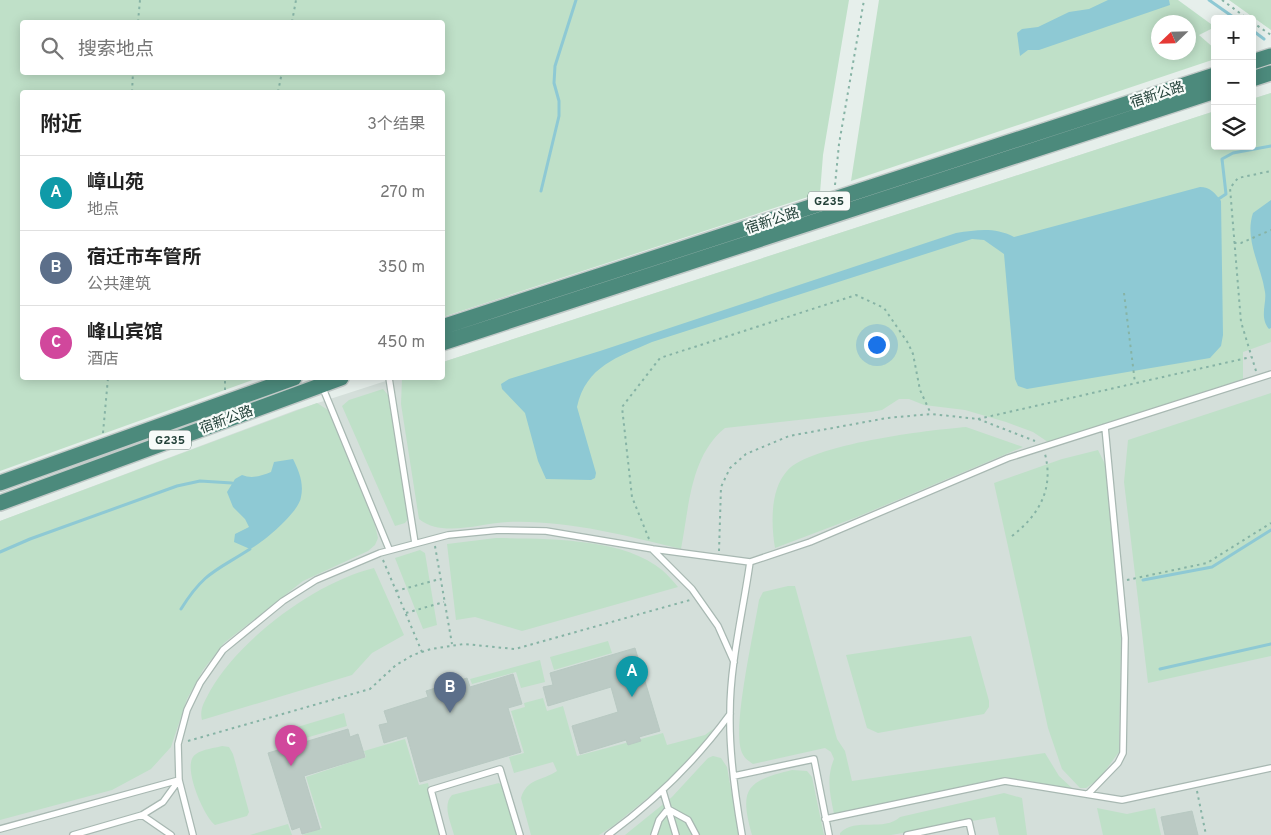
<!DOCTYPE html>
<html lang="zh">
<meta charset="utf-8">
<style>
body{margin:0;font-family:Overpass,"Noto Sans SC",sans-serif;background:#f6f6f6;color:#222}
.controls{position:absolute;right:15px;top:15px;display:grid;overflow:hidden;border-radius:5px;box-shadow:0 2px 12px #0003}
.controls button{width:45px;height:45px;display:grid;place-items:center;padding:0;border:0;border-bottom:1px solid #e0e0e0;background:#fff;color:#222;font:25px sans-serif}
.compass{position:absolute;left:1151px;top:15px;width:45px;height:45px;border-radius:50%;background:#fff;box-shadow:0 2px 12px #0003;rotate:247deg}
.you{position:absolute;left:876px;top:344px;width:18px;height:18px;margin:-12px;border:4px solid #fff;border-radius:50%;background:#1a73e8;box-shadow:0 0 0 8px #1a73e833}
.badge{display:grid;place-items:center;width:32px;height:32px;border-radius:50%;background:#1a73e8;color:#fff;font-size:16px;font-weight:700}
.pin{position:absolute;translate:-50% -41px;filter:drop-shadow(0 1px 2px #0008)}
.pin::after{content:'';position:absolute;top:26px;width:18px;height:15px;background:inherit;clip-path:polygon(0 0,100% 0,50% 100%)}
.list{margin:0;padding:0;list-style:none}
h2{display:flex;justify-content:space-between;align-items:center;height:65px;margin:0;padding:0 20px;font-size:21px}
h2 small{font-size:16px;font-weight:400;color:#767676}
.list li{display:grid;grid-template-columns:32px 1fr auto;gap:15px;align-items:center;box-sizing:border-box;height:75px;padding:0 20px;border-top:1px solid #e0e0e0}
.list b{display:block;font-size:19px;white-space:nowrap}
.list p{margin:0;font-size:16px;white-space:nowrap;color:#767676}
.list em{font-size:16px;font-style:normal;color:#767676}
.icon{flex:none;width:28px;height:28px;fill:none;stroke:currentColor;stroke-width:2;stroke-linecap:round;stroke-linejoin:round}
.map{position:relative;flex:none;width:1271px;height:835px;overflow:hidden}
.search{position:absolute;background:#fff;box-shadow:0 2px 12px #0003;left:20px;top:20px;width:425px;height:55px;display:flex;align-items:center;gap:12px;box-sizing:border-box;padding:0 18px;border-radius:5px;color:#767676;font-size:19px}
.panel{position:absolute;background:#fff;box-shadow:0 2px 12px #0003;left:20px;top:90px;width:425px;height:290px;border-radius:5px}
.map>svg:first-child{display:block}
</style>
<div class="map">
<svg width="1271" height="835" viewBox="0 0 1271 835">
<rect width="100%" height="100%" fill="#e6efeb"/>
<!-- built -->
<path fill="#d4dfda" d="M1271,93V835H0V521L296,410L395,378H442L443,362L1215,111V146H1252V99Z"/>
<!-- green -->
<path fill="#bfe0c8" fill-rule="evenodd" d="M0,0H849L823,155L820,193L443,317L442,92H22V378H258L0,471ZM22,22H442V72H22Z
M879,0H1178L1215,27L1199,35L1215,49V59L851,181ZM1158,22H1188V52H1158Z
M1229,0H1271V30Z
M1271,93V342L1243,352V379L1048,442L1033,432L1006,422L965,410L924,405L909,399H899L882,410L871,412L725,428C690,456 689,508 681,549C623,535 567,520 508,522C481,523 442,538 419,519L401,404L402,378H442L443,362L1215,111V146H1252V99Z
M383,389L388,395L408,519L405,523L395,526L342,406L349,400Z
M1271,393V656L1148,683L1124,482L1128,440Z
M317,403L328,410L375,525L378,538L375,545L368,551L303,581L224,643L203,670L187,699L171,747L151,769L112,790L0,820V521Z
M966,427L1023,447L857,517L775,548C771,524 770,490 787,471C810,444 930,430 966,427Z
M1098,450L1105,464L1121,636L1119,752L1099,779L1086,788H1080L1062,769L1048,728L994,483L1062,459Z
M496,538C544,539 623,537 662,570C668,575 673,581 678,587L522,631L475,617L456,620L447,544Z
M420,550L425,553L437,625L423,629L395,558Z
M374,568L404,635L372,653L352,675L202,720C199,709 205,701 210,691C239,639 316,582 374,568Z
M788,586H795L837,739L845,751L852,781L1045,753L1059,776L1073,789L1006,777L834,814C830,794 826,778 834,759L831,752L825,748L753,764C747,760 743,757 741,750C733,723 754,632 759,600L763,592Z
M971,636L989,701V707L984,714L878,733L867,728L846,655Z
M608,641L612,653L554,670L550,657Z
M540,660L545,682L521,688L516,672L472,684L470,679Z
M543,698L547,711L563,706L577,756L663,733L667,745L705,735L713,729L706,740L666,783L613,826L599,835H531L521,798C527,778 542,781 557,771L553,762L514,773L509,757L524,753L511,711L525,707L524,703Z
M344,713L347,726L288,743L284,731Z
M405,739L419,785L428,783L440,835H302L322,828L306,777L366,757L364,751Z
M222,746L229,747L233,754L249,812L247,816L215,825C204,817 180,763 196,754C203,749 215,748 222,746Z
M713,756L721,758L727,767L739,835H625L672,797L708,758Z
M792,770L807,771L812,777L824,835H752C739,789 746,781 792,770Z
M499,783L504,788L518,835H454C451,823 442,805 452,795Z
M1004,793L1022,798L1027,835H999L995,817L891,835H840V833C856,817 884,832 900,817Z
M1097,808L1127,814L1155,808L1161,835H1103Z
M288,824L292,835H250Z"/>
<!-- water -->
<path fill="#8ec9d4" d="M1108,0H1169L1170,5L1039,50H1028L1020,56L1017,33L1022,29L1038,27L1069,12L1089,9Z
M1200,187C1210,187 1215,193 1221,201L1223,335L1221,346L1210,358L1027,389L1018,386L1015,379L1004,254L984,240L972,239L652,342C618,357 586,366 577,407L596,473L595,478L591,480L546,479L538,461L525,413L502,389L501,384L509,379L600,351L956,233C978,230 994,227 1014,237Z
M1271,200V328L1269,329C1259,317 1267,303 1265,292C1261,265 1244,240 1253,213Z
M293,459C299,471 304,483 301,497C299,512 264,542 250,549L234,542L235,534L249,527L245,519L233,507L227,492L235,479L242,475C252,479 261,476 271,472L274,462Z"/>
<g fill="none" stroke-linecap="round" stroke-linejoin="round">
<!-- stream -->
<path stroke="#8ec9d4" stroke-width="3" d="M1209,0L1236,19
M1252,30L1264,39
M541,191L559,116V101L554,83L555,66L576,0
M1217,200L1226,194L1222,159L1233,153L1271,146
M0,552L30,539L177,486L200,481L232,483
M1143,580L1212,567L1271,530
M181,609C204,572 216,571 250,549
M1160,669L1271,644"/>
</g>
<!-- building -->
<path fill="#bbcac4" stroke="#b8c9c2" d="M635,648L660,731L639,737L641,741L628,745L626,740L580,754L572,726L618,712L611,687L548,706L543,687L553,685L550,673Z
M513,674L522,704L508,708L521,752L420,782L407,736L384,743L379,725L388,723L384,711L428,697L426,691L467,678L470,687Z
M348,729L350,737L358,734L365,757L304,776L320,829L302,834L300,827L292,830L268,753Z
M1192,811L1198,835H1165L1161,817Z"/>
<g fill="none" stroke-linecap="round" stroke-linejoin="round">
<defs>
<path id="service" d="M389,378L415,543
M322,386L389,549
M653,550L692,589L718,626L734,662
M734,776L814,759L829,835
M663,791L676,835
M1088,794L1118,763L1123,753L1125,638L1105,427
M142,815L171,835
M825,819L1005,781L1122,800L1271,768
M0,829L179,780
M73,835L142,815L163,802L179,780
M193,835L179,780L178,744L187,710L200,683L223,650L283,601L316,580L380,553L448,535L499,530L546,531L653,549L750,562L810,542L1008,458L1271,374
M443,835L431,790L500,769L520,835
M608,835C656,800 695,762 730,714
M654,835L659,820L668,809L688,820L696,835
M742,835C735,795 729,754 730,713C730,663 743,612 750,562
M907,835L969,822L972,835"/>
<path id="trunk" d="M1252,62L1271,56
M1252,79L1271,73
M442,327L1215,75
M442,343L1215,91
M0,483L294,378
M0,503L341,378"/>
</defs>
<!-- service casing -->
<use href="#service" stroke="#a8b8b2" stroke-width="8"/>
<!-- trunk casing -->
<use href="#trunk" stroke="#c2cac8" stroke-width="18"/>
<!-- path -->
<path stroke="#86b3a5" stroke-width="2" stroke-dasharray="2.5 4" stroke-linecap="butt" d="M1222,0L1248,19
M138,22L140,0
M292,22L296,0
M1252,22L1271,35
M132,92L133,72
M278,92L282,72
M835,185L839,144L864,0
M1234,243H1241L1271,230
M1124,293L1135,383
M1256,371L1241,322L1230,188L1238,178L1271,171
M225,390V378
M978,419L1251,357
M103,433L108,378
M1012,536C1039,515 1054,489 1045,454
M649,539L632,497L622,407L660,358L856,295L884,308L908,343L913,354L920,390L931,414
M435,546L452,644
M719,551L721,487L730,468L746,454L789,436L887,418L931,414L978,419L1035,441
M383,560L422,652
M1127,580L1207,563L1271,523
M396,591L440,579
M406,613L444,602
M188,741L370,689L396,665L413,655L431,649L464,644L515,649L690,600
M1197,791L1206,835"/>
<!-- service -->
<use href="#service" stroke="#fff" stroke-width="5.5"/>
<!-- trunk -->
<use href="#trunk" stroke="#4c8a7c" stroke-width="15"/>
</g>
<g text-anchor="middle" stroke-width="4.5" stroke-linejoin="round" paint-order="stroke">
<!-- shield labels -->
<g fill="#f7fbf9" stroke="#637a73" stroke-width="1">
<rect x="808" y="191.5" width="42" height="19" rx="4"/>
<rect x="149" y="430.5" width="42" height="19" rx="4"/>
</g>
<g font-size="12" font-weight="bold" fill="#24423a">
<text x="829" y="205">G235</text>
<text x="170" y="444">G235</text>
</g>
<!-- street labels -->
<g font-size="14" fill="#24423a" stroke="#f7fbf9">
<text transform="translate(1157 94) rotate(-18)" y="5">宿新公路</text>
<text transform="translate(772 220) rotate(-18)" y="5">宿新公路</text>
<text transform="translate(226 419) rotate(-20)" y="5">宿新公路</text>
</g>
</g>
</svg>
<div class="controls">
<button>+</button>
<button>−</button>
<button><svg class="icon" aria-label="layers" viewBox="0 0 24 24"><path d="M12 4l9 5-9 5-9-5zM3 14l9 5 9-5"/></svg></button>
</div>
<svg class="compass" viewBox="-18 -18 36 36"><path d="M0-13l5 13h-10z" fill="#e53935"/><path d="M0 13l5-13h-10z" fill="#767676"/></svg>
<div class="you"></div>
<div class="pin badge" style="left:632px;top:697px;background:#0f9aa8">A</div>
<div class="pin badge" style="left:450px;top:713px;background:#5c6f8a">B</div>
<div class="pin badge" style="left:291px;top:766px;background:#d1479c">C</div>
<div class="search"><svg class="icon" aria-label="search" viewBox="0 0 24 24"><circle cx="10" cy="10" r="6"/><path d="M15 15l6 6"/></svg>搜索地点</div>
<section class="panel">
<h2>附近<small>3个结果</small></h2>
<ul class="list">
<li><span class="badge" style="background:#0f9aa8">A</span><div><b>嶂山苑</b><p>地点</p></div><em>270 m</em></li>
<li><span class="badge" style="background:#5c6f8a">B</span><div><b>宿迁市车管所</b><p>公共建筑</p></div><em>350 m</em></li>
<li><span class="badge" style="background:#d1479c">C</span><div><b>峰山宾馆</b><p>酒店</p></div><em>450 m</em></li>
</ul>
</section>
</div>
